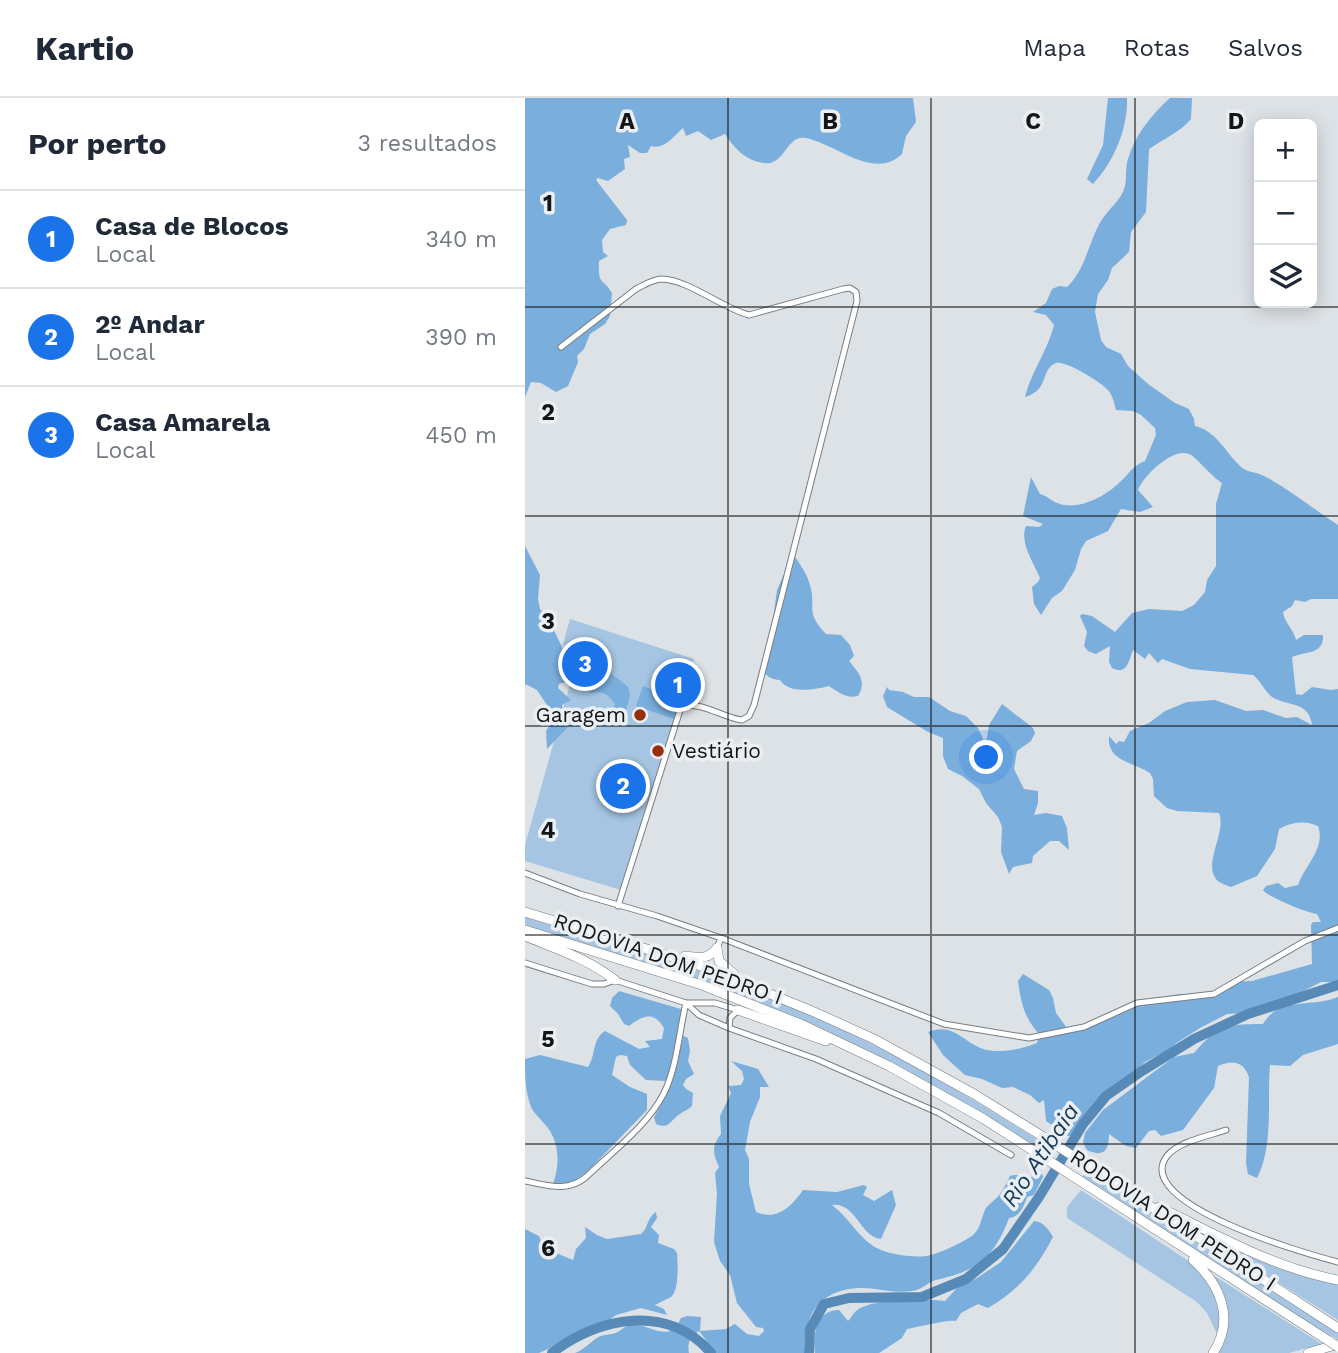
<!DOCTYPE html>
<html lang="pt">
<meta charset="utf-8">
<style>
body{margin:0;font-family:"Work Sans",sans-serif;background:#f2f2f3;color:#1f2937}
.controls{position:absolute;right:21px;top:21px;display:grid;overflow:hidden;border-radius:10px;box-shadow:0 4px 18px #0003}
.controls button{width:63px;height:63px;display:grid;place-items:center;padding:0;border:0;border-bottom:2px solid #e0e1e3;background:#fff;color:#1f2937;font:35px sans-serif}
.you{position:absolute;left:462px;top:660px;width:24px;height:24px;margin:-18px;border:5px solid #fff;border-radius:50%;background:#1a73e8;box-shadow:0 0 0 10px #1a73e833}
.badge{display:grid;place-items:center;width:46px;height:46px;border-radius:50%;background:#1a73e8;color:#fff;font-size:23px;font-weight:700}
.pin{position:absolute;translate:-50% -50%;border:4px solid #fff;box-shadow:0 2px 7px #0006}
.list{margin:0;padding:0;list-style:none}
h2{display:flex;justify-content:space-between;align-items:center;height:91px;margin:0;padding:0 28px;font-size:30px}
h2 small{font-size:23px;font-weight:400;color:#747a83}
.list li{display:grid;grid-template-columns:46px 1fr auto;gap:21px;align-items:center;box-sizing:border-box;height:98px;padding:0 28px;border-top:2px solid #e0e1e3}
.list b{display:block;font-size:26px;white-space:nowrap}
.list p{margin:0;font-size:23px;white-space:nowrap;color:#747a83}
.list em{font-size:23px;font-style:normal;color:#747a83}
.icon{flex:none;width:38px;height:38px;fill:none;stroke:currentColor;stroke-width:2;stroke-linecap:round;stroke-linejoin:round}
.map{position:relative;flex:none;width:813px;height:1255px;overflow:hidden}
header{display:flex;align-items:center;gap:42px;box-sizing:border-box;height:98px;padding:0 35px;background:#fff;border-bottom:2px solid #e0e1e3}
header strong{font-size:33px}
nav{display:flex;gap:38px;margin-inline-start:auto;font-size:24px}
main{display:flex}
aside{flex:1;background:#fff}
.map>svg:first-child{display:block}
</style>
<header>
<strong>Kartio</strong>
<nav><a>Mapa</a><a>Rotas</a><a>Salvos</a></nav>
</header>
<main>
<aside>
<h2>Por perto<small>3 resultados</small></h2>
<ul class="list">
<li><span class="badge">1</span><div><b>Casa de Blocos</b><p>Local</p></div><em>340 m</em></li>
<li><span class="badge">2</span><div><b>2º Andar</b><p>Local</p></div><em>390 m</em></li>
<li><span class="badge">3</span><div><b>Casa Amarela</b><p>Local</p></div><em>450 m</em></li>
</ul>
</aside>
<div class="map">
<svg width="813" height="1255" viewBox="0 0 813 1255">
<rect width="100%" height="100%" fill="#dde2e6"/>
<!-- green -->
<path fill="#a5c5e2" d="M45,521L169,561L96,792L0,763V747L47,579L38,546Z
M0,819C57,837 115,853 172,872C293,913 406,973 513,1042L511,1049L397,981L289,928L170,880L0,827Z
M561,1074L813,1235V1241L795,1233L557,1079Z
M556,1092L665,1164L681,1178L696,1210L693,1238L682,1215L672,1204L542,1120V1109Z
M686,1138L813,1185V1222L744,1179Z
M688,1177L797,1246L764,1255H691L699,1198Z"/>
<!-- forest -->
<path fill="#7aaedd" d="M0,0H388L391,24L381,38L377,56C349,83 311,46 281,40C261,36 260,69 238,65C220,62 209,50 200,36L186,42L173,33L161,38L158,30C149,38 139,52 126,48L122,55H115L103,47L105,59L99,61L100,71L83,83L73,80L71,82L102,122L101,127L85,131L77,142L78,154L83,158L74,163C73,189 77,178 87,195L85,218L80,226L65,236L59,251L52,258L53,264L43,288L31,294L16,285L6,284L0,299Z
M583,0H602C603,30 589,64 568,86L562,81L578,47Z
M645,0H667L666,21C655,34 637,42 624,51L621,114L606,134L604,154L587,170L583,182L573,196L570,214L576,242L581,249L596,256L603,268L623,286L650,305L664,311L669,321L670,328C691,333 700,353 714,367C721,375 730,373 739,378C765,391 788,411 813,427V501H786L780,504L770,502L767,508L758,514C759,524 769,532 771,542L779,537H798C799,557 781,553 767,559L771,596L777,597L787,589L806,592L813,591V884H796L750,908L721,915L702,916L675,930L650,946L649,949L620,964L592,991L571,1004L546,1038H543L521,1023L519,1002L514,1005L505,997L488,989L477,990L457,981L440,977L418,957L403,934C428,924 438,944 458,951C474,956 497,951 512,945L514,936C499,919 496,905 493,883L498,876L524,892L528,900L531,915L542,930L557,928L586,913L626,901L655,896H684L707,884L727,883L787,866L786,827L788,824H796L792,816C782,815 743,799 738,792L741,788L753,785L760,790L773,787C780,767 801,750 793,728C779,722 766,724 754,731L750,751L732,778L706,789C701,787 694,785 691,781C678,764 702,734 694,715L652,713L642,710L629,698L628,681L625,675C607,663 582,664 584,638L591,646L594,643L599,644L605,633L624,625L640,613L662,604L690,602L721,613L738,612L761,620L772,619L787,627C784,603 764,609 747,599C740,594 736,583 728,577L665,571L637,561L633,565L624,555L620,561L608,552C604,561 603,578 587,570L584,564L585,548L571,556L563,553L559,548L562,534L555,518L557,516L567,518L590,534L607,515L624,511L657,513L669,507L680,494L682,482L691,468V406L697,385C687,379 669,357 664,356C648,349 618,378 613,392L628,409L615,414L596,411L583,433L561,443L556,451L550,472L537,493L527,500L516,517L509,506L507,489L513,484L515,480C509,465 494,445 501,428L514,429L518,426L498,418L506,379L515,396C523,398 527,404 535,406C555,412 581,398 595,384C605,375 607,368 620,363L631,337L630,330L616,317L608,313L591,312C589,305 588,298 583,292C577,285 541,262 531,265C515,271 525,292 500,299C506,274 523,252 529,227L521,217L508,214L521,205L527,191L534,188L542,189C561,171 563,145 576,123C583,111 597,102 600,88C602,79 600,70 603,61C610,37 627,16 645,0Z
M0,448L15,477L13,501L15,511L22,518L40,555L49,561L81,559L87,576L103,589L105,597L101,613L89,609L90,606C82,595 78,593 65,595C56,584 47,581 34,586L33,590L46,602L37,607L42,630L22,651L21,633L30,619L12,592L0,586Z
M268,455C273,464 281,474 284,484C293,509 278,512 301,536L316,537L325,547L329,558L324,563C334,575 342,583 333,598C322,601 313,594 304,588C289,592 264,596 255,582C246,582 239,577 237,569L247,529L252,492Z
M118,588L155,602L149,621L111,608Z
M362,589L364,592L378,594L389,599H404L425,613L441,618L453,630L459,643L462,640L464,627L477,606L508,630L510,635L506,643L492,653L489,671L499,691L513,693V705L509,717L521,715L537,718L542,730L544,752L534,743H525L508,758L507,765L488,769L484,776L476,754L477,729L473,719L461,705L454,691L437,678L423,671L418,658V640L403,634L362,609L358,598Z
M94,893L156,911L159,918L156,937L163,940L165,953L163,963L169,976L161,981L158,987L161,991L168,995L167,1008C163,1012 157,1014 152,1018C144,1025 143,1031 131,1026L129,1019L143,994L142,983L121,982L105,967L102,958L95,957L91,959L87,977L105,989L122,996V1012L62,1074L44,1086H28C34,1069 35,1050 25,1033C20,1025 12,1019 7,1011C0,995 0,978 0,961L15,957L63,969C71,957 67,941 80,933L114,951L125,949L120,943L137,941L139,930C129,912 117,918 104,928L99,926L93,916L85,908L87,900Z
M813,899V946L778,957L765,968L745,967C742,1003 749,1047 732,1080L723,1076L721,1065L724,979C719,964 708,961 693,968L689,990L658,1032L636,1038L630,1032L624,1033L611,1050L601,1048L584,1036C584,1052 579,1060 562,1052L558,1045L560,1035L578,1012L649,959L669,955C692,928 702,926 738,926C754,898 788,910 813,899Z
M206,963L233,971L244,989H235V999L225,1024L220,1052L224,1061V1086L231,1114C252,1123 266,1109 278,1092L312,1094L339,1087L342,1089L338,1097L349,1103L367,1092L371,1107L356,1141C335,1139 331,1104 307,1107C323,1119 331,1136 348,1148C360,1156 387,1160 401,1158C411,1157 442,1143 449,1136C456,1129 456,1121 460,1112C463,1106 471,1102 475,1096C479,1091 482,1084 485,1078C498,1074 501,1083 517,1076L518,1079L509,1097L502,1099C499,1108 495,1119 484,1120C469,1160 452,1173 411,1182C403,1184 397,1192 387,1193C369,1196 351,1189 333,1190C293,1193 279,1217 279,1255H191L174,1233C165,1238 162,1245 164,1255H50C60,1251 64,1245 72,1240C77,1236 87,1237 93,1234C99,1230 101,1227 108,1227C127,1226 144,1247 156,1220L162,1218L176,1219L175,1233L201,1231L210,1226L222,1236L234,1238L239,1233L238,1230L231,1229L212,1205L205,1177L195,1163L189,1144L192,1096L190,1075L194,1069C188,1055 186,1049 196,1036L195,1018L206,995L203,988L216,987L219,981L217,973Z
M131,1114L132,1120L126,1129L134,1137L133,1145L149,1151L152,1155C153,1166 154,1193 146,1199C141,1202 135,1204 130,1207L139,1211L142,1217L116,1210L91,1217L77,1227L14,1255H0V1131L14,1138C17,1151 36,1157 48,1162L51,1151L61,1140L60,1129L72,1137L82,1141L116,1136C123,1131 122,1119 131,1114Z
M509,1123C518,1123 524,1132 528,1139C512,1170 494,1192 463,1210L453,1206L436,1215L431,1223C425,1221 392,1229 382,1231L377,1240L354,1255H290C288,1236 291,1212 314,1212L323,1223C326,1220 327,1217 330,1214C344,1200 401,1201 420,1203L433,1189L452,1180L476,1164Z"/>
<g fill="none" stroke-linecap="round" stroke-linejoin="round">
<!-- river -->
<path stroke="#588ab7" stroke-width="10" d="M27,1255C72,1219 144,1205 186,1255
M284,1255L285,1231L299,1206L324,1200L397,1199L441,1181L478,1151L514,1099L558,1026L581,998L617,973L669,941L723,916L813,887"/>
<defs>
<path id="street" d="M36,249L111,191C119,187 128,181 137,181C164,182 197,210 224,217L318,191L325,190L331,194L332,203L229,607L224,618L217,622C198,620 175,602 156,609L93,808
M0,775L55,796L132,818L196,840
M192,850L196,840L419,926L504,940L559,929L612,905L689,896L780,843L813,830
M0,865L67,886H79L90,882L161,905H190L213,912
M161,905L174,917L204,930L291,961L414,1015L486,1057
M204,930L205,920L213,912
M701,1032C684,1038 654,1043 642,1058C605,1106 785,1157 813,1164
M0,1083C22,1087 42,1095 61,1079C86,1055 124,1026 139,995C152,969 154,934 161,905"/>
<path id="highway" d="M0,814L171,866L287,913L349,941L449,996L517,1038L813,1230
M0,832L177,887L278,927L364,968L459,1021L787,1232
M0,838C32,851 63,861 90,882
M192,850L194,863L209,876
M160,858C174,860 183,862 192,850
M213,912L301,943
M634,1109C692,1137 749,1170 813,1182
M668,1162C696,1187 710,1222 688,1255
M783,1255L813,1246"/>
</defs>
<!-- street casing -->
<use href="#street" stroke="#797d80" stroke-width="7"/>
<!-- highway casing -->
<use href="#highway" stroke="#797d80" stroke-width="10"/>
<!-- street -->
<use href="#street" stroke="#fff" stroke-width="5"/>
<!-- highway -->
<use href="#highway" stroke="#fff" stroke-width="9"/>
<defs>
<path id="highway-bridge" d="M787,1232L813,1249"/>
</defs>
<!-- highway-bridge casing -->
<use href="#highway-bridge" stroke="#797d80" stroke-width="10" stroke-linecap="butt"/>
<!-- highway-bridge -->
<use href="#highway-bridge" stroke="#fff" stroke-width="9"/>
</g>
<!-- grid -->
<path fill="none" stroke="#131516" stroke-width="2" stroke-opacity="0.55" d="M203,0V1255M406,0V1255M610,0V1255M0,209H813M0,418H813M0,628H813M0,837H813M0,1046H813"/>
<!-- markers -->
<g fill="#952e0d" stroke="#eaeff3" stroke-width="2.5">
<circle cx="115" cy="617" r="7"/>
<circle cx="133" cy="653" r="7"/>
</g>
<g text-anchor="middle" stroke-width="7" stroke-linejoin="round" paint-order="stroke">
<!-- poi labels -->
<g font-size="21" fill="#131516" stroke="#eaeff3" text-anchor="end">
<text x="101" y="624">Garagem</text>
<text x="147" y="660" text-anchor="start">Vestiário</text>
</g>
<!-- street labels -->
<g font-size="21" fill="#131516" stroke="#eaeff3">
<text transform="translate(143 861) rotate(19)" y="7">RODOVIA DOM PEDRO I</text>
<text transform="translate(648 1122) rotate(33)" y="7">RODOVIA DOM PEDRO I</text>
</g>
<!-- water labels -->
<g font-size="23" font-style="italic" fill="#153c5c" stroke="#eaeff3">
<text transform="translate(515 1057) rotate(-56)" y="8">Rio Atibaia</text>
</g>
</g>
<g font-size="23" text-anchor="middle" font-weight="bold" fill="#131516" stroke="#eaeff3" stroke-width="7" stroke-linejoin="round" paint-order="stroke">
<text x="102" y="31">A</text>
<text x="305" y="31">B</text>
<text x="508" y="31">C</text>
<text x="711" y="31">D</text>
<text x="23" y="113">1</text>
<text x="23" y="322">2</text>
<text x="23" y="531">3</text>
<text x="23" y="740">4</text>
<text x="23" y="949">5</text>
<text x="23" y="1158">6</text>
</g>
</svg>
<div class="controls">
<button>+</button>
<button>−</button>
<button><svg class="icon" aria-label="layers" viewBox="0 0 24 24"><path d="M12 4l9 5-9 5-9-5zM3 14l9 5 9-5"/></svg></button>
</div>
<div class="you"></div>
<div class="pin badge" style="left:153px;top:587px">1</div>
<div class="pin badge" style="left:98px;top:688px">2</div>
<div class="pin badge" style="left:60px;top:566px">3</div>
</div>
</main>
